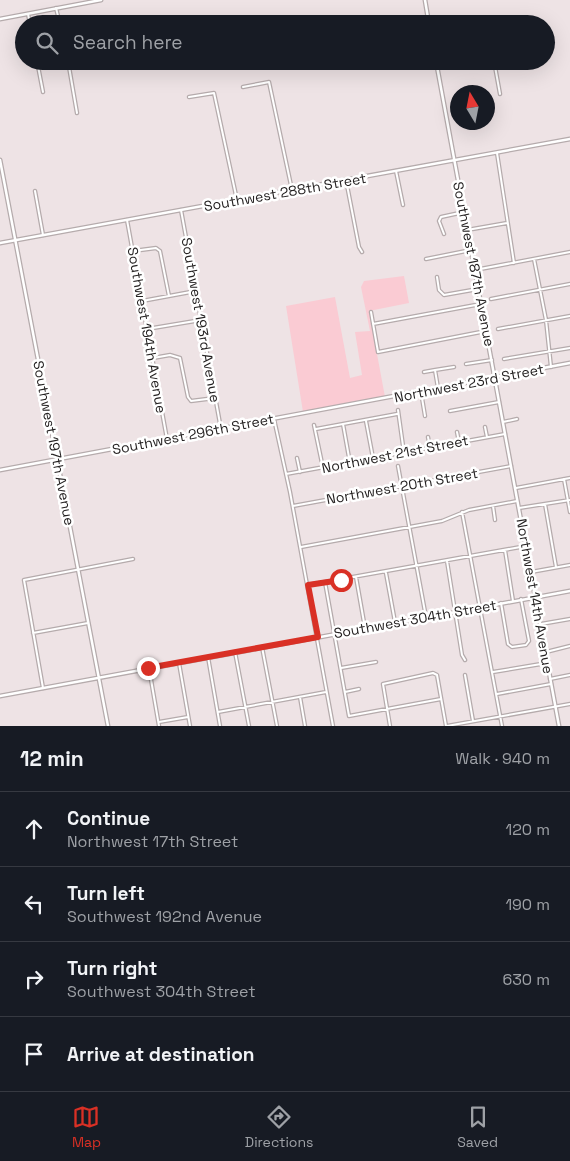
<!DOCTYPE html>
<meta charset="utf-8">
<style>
body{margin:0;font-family:"Space Grotesk",sans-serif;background:#242831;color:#f1f3f6}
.compass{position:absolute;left:450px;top:85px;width:45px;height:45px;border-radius:50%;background:#171b24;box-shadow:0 5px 20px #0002;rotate:350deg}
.stop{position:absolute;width:15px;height:15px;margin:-11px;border:4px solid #d93025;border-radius:50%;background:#fff}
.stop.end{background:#d93025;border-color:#fff;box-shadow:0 1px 5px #0008}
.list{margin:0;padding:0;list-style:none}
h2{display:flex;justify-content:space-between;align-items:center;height:65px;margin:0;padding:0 20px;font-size:21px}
h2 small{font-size:16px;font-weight:400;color:#9ea1a6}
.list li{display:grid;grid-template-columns:32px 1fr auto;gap:15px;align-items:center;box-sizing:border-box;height:75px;padding:0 20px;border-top:1px solid #363941}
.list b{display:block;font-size:19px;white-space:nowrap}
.list p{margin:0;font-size:16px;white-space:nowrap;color:#9ea1a6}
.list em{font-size:16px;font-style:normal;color:#9ea1a6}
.icon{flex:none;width:28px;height:28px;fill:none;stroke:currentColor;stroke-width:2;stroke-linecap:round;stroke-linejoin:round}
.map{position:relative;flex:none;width:570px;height:726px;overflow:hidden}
.search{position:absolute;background:#171b24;box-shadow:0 5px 20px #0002;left:15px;right:15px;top:15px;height:55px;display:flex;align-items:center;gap:12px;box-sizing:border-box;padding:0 18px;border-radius:28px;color:#9ea1a6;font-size:19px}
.sheet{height:365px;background:#171b24}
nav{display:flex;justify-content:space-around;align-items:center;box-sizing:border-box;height:70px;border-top:1px solid #363941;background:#171b24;font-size:14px;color:#9ea1a6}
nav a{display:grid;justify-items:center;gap:2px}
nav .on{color:#d93025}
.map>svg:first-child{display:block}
</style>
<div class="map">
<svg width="570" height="726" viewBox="0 0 570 726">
<rect width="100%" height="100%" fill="#eee3e5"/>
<!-- green -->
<path fill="#facbd3" d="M404,276L409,303L369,311L385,397L303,412L286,306L335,297L350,378L362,375L355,332L370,331L361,287L364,281Z"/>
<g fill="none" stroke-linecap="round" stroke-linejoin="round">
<defs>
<path id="minor" d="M56,8L60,24
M28,14L30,24
M37,61L43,92
M68,61L77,113
M494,61L500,94
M243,87L269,82L292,190
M189,97L214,93L237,200
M497,153L514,263
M396,171L403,205
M346,180L359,247L362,252
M35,191L43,235
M181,210L221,429
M127,220L167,439
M467,230L507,223
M444,234L439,221L441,217L464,212
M133,251L156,248L160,251L169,296
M426,259L471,250
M534,259L546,320L551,367
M475,270L570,252
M437,277L439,290L444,295L478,289
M491,299L570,284
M142,301L196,291
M371,312L378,352L486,331
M373,324L481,304
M147,329L201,320
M498,329L570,316
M153,358L170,355L180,358L188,397L191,401L215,398
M504,359L570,348
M466,364L492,360
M424,372L435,370
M438,388L435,370L454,367
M421,392L425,416
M398,410L404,453
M450,411L499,402
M274,419L290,492L333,726
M366,421L373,458
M503,422L517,419
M343,424L350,463
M314,425L323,468
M485,427L487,437
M316,429L397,414
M457,432L459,442
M428,437L430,448
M297,458L300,472
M398,466L426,617
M286,474L505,434
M564,479L570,512
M516,488L570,478
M545,504L556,567
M293,506L511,466
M493,506L495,520
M519,508L570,500
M462,512L502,726
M301,547L442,521L469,510L517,501
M505,550L513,601
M447,561L462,655L465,660
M531,572L570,565
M386,573L395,622
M356,577L365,628
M325,582L349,716L441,699
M308,585L526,546
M501,603L508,644L512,647L526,645L529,641L521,599
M541,624L570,619
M33,633L88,623
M262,647L277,726
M235,652L249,726
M546,652L570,646
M208,657L220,726
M179,663L190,726
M149,668L159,726
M341,668L376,662
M493,672L547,663
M465,675L473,721
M550,679L570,675
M43,688L24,580L133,559
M345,692L359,689
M497,694L551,684
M300,697L305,726
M218,712L326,692
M159,722L188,717
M390,726L383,684L433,673L437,675L446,726
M447,726L570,704"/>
<path id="tertiary" d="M425,0L429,24
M0,19L101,0
M436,61L559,726
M0,160L108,726
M0,243L570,139
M0,470L570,363
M0,696L570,591"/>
</defs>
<!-- minor casing -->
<use href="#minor" stroke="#b5abac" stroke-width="4.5"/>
<!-- tertiary casing -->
<use href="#tertiary" stroke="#b5abac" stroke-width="5"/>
<!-- minor -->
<use href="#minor" stroke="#fff" stroke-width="2"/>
<!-- tertiary -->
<use href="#tertiary" stroke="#fff" stroke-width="2.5"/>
</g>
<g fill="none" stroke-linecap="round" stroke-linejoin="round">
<!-- route -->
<path stroke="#d93025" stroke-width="6" d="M148,668L318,637L308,585L341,580"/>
</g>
<g text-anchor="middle" stroke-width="5" stroke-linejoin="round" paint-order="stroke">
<!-- street labels -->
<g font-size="14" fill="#252222" stroke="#fff">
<text transform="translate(285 192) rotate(-10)" y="5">Southwest 288th Street</text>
<text transform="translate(474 264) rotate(79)" y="5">Southwest 187th Avenue</text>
<text transform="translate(201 320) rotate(80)" y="5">Southwest 193rd Avenue</text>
<text transform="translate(147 330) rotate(80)" y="5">Southwest 194th Avenue</text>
<text transform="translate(469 383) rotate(-11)" y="5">Northwest 23rd Street</text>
<text transform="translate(193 434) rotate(-11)" y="5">Southwest 296th Street</text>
<text transform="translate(54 443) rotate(79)" y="5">Southwest 197th Avenue</text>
<text transform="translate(395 454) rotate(-11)" y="5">Northwest 21st Street</text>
<text transform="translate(402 486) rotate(-10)" y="5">Northwest 20th Street</text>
<text transform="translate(535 596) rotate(80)" y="5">Northwest 14th Avenue</text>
<text transform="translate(415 619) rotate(-10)" y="5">Southwest 304th Street</text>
</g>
</g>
</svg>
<svg class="compass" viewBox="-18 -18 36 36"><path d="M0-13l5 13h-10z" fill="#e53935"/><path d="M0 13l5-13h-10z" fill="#9ea1a6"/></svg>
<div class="stop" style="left:341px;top:580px"></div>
<div class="stop end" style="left:148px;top:668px"></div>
<div class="search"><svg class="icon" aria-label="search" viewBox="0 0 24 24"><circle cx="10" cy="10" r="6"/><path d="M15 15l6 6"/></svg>Search here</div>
</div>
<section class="sheet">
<h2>12 min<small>Walk · 940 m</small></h2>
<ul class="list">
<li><svg class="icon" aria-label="ahead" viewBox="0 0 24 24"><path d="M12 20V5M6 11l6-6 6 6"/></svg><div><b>Continue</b><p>Northwest 17th Street</p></div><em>120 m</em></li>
<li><svg class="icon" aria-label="left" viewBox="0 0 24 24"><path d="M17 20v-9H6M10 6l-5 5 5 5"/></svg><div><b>Turn left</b><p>Southwest 192nd Avenue</p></div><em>190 m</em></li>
<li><svg class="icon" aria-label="right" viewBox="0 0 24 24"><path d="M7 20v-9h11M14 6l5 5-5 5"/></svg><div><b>Turn right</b><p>Southwest 304th Street</p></div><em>630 m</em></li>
<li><svg class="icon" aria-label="arrive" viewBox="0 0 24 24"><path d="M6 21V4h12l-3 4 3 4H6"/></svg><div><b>Arrive at destination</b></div></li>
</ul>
</section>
<nav>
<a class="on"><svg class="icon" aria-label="map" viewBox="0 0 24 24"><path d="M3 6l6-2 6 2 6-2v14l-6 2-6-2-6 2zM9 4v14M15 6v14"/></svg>Map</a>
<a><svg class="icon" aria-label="directions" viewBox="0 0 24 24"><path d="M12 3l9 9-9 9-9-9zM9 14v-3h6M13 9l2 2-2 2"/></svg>Directions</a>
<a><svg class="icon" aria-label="saved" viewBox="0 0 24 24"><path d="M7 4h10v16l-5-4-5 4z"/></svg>Saved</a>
</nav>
